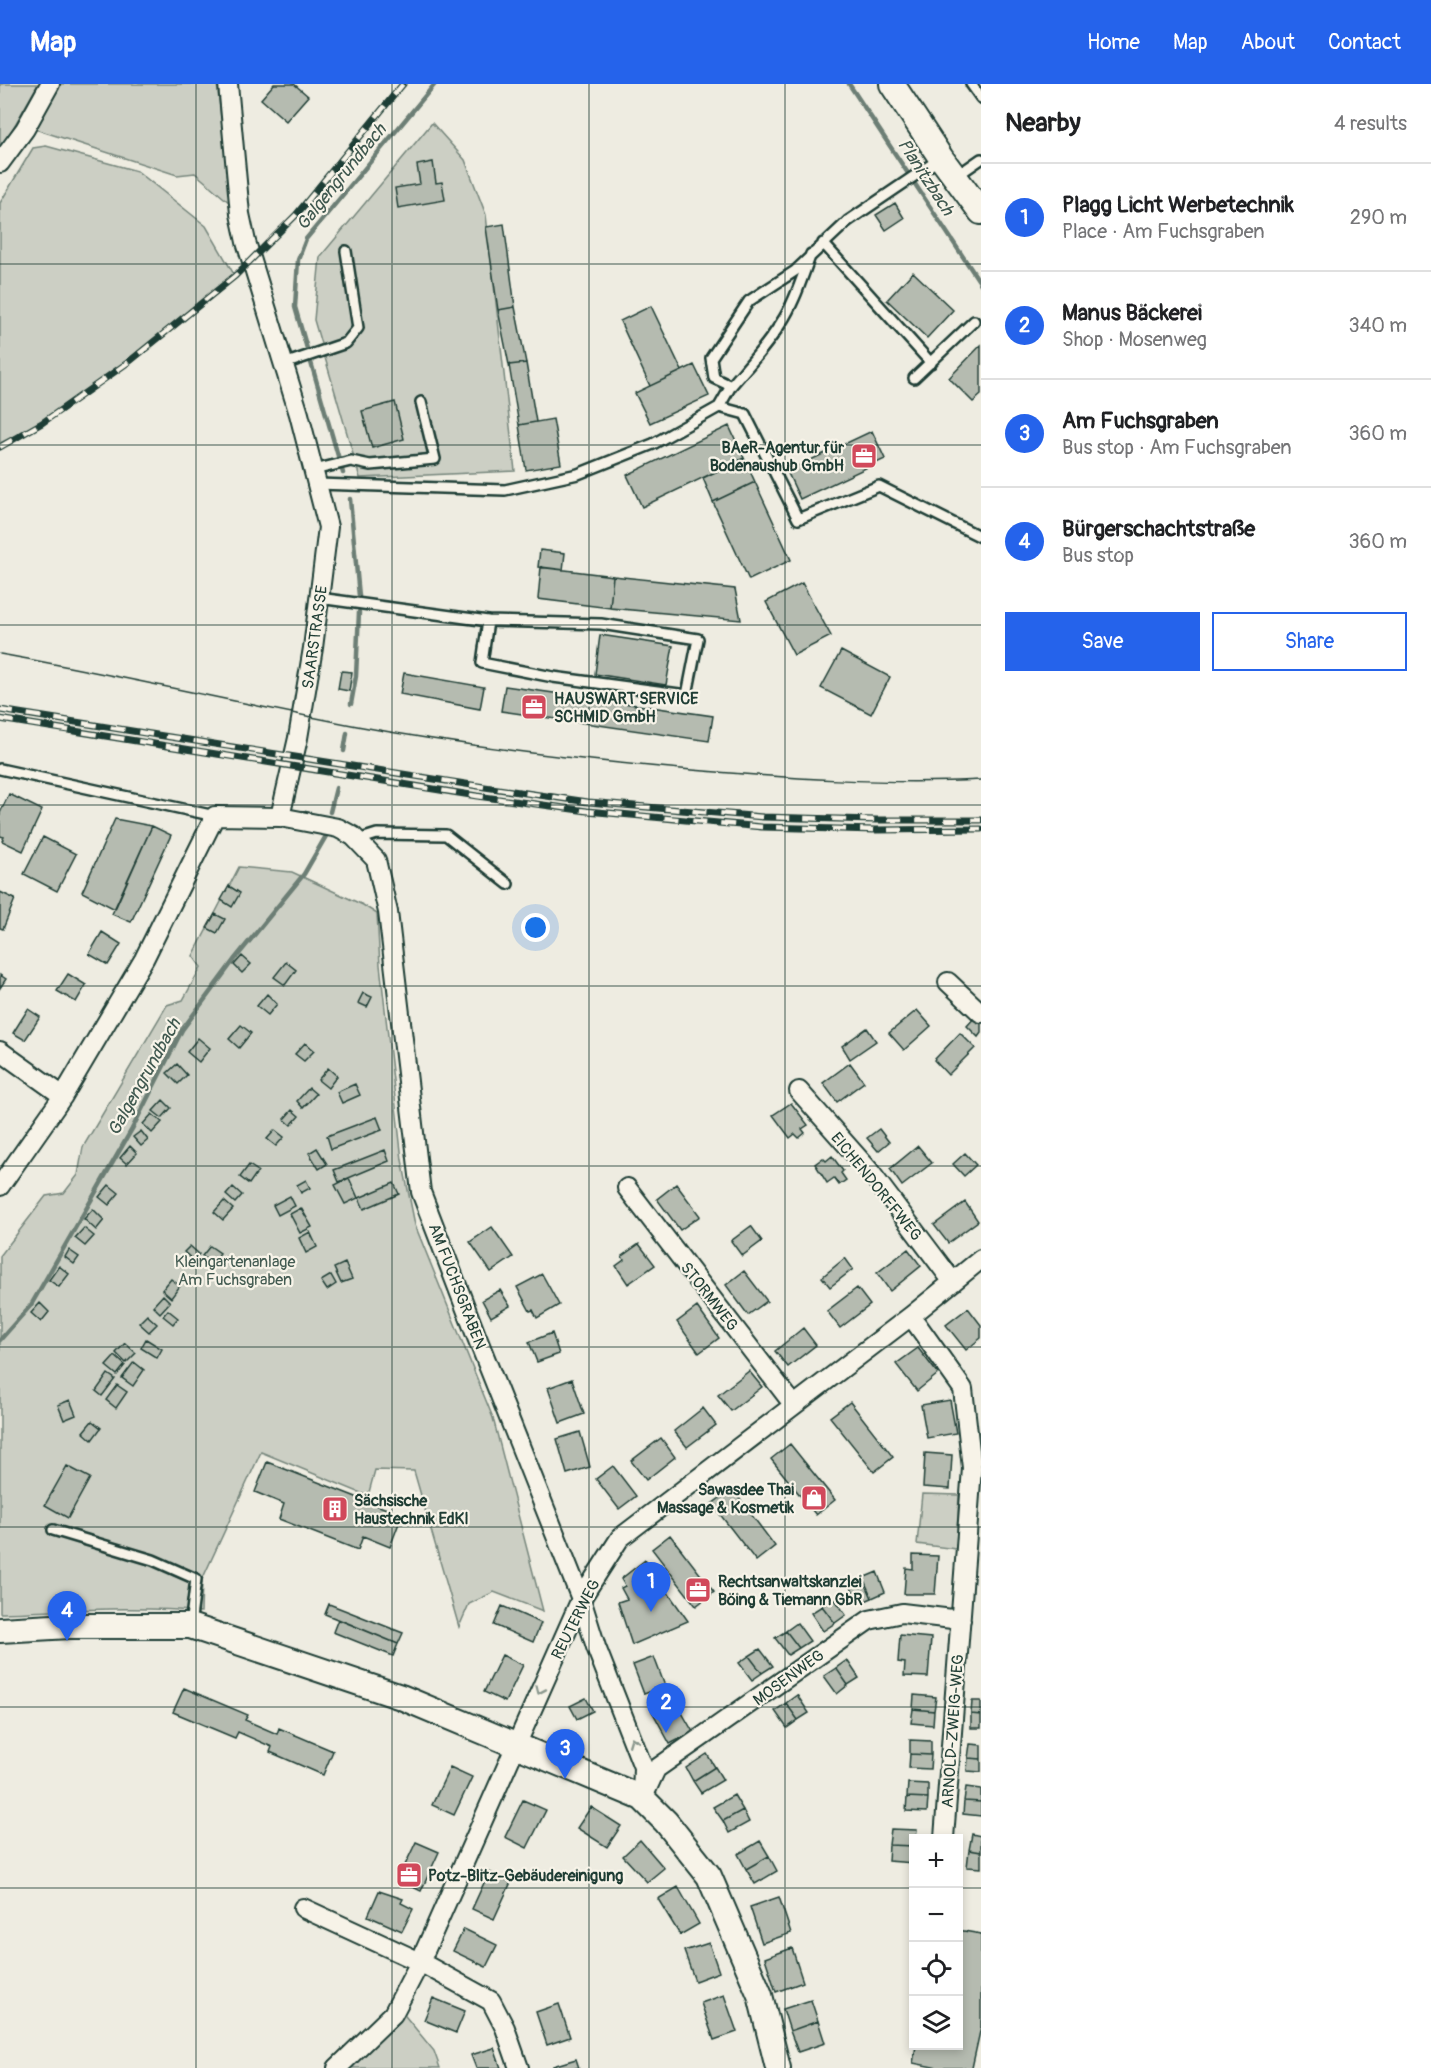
<!DOCTYPE html>
<meta charset="utf-8">
<style>
body{margin:0;font-family:Pangolin,sans-serif;background:#f2f2f2;color:#202124}
.controls{position:absolute;right:18px;bottom:18px;display:grid;overflow:hidden;border-radius:0px;box-shadow:0 3px 9px #0003}
.controls button{width:54px;height:54px;display:grid;place-items:center;padding:0;border:0;border-bottom:2px solid #e0e0e0;background:#fff;color:#202124;font:30px sans-serif}
.you{position:absolute;left:536px;top:844px;width:21px;height:21px;margin:-15px;border:4px solid #fff;border-radius:50%;background:#1a73e8;box-shadow:0 0 0 9px #1a73e833}
.badge{display:grid;place-items:center;width:39px;height:39px;border-radius:50%;background:#2563eb;color:#fff;font-size:20px;font-weight:700}
.pin{position:absolute;translate:-50% -50px;filter:drop-shadow(0 2px 3px #0008)}
.pin::after{content:'';position:absolute;top:32px;width:21px;height:18px;background:inherit;clip-path:polygon(0 0,100% 0,50% 100%)}
.list{margin:0;padding:0;list-style:none}
h2{display:flex;justify-content:space-between;align-items:center;height:78px;margin:0;padding:0 24px;font-size:26px}
h2 small{font-size:20px;font-weight:400;color:#757577}
.list li{display:grid;grid-template-columns:39px 1fr auto;gap:18px;align-items:center;box-sizing:border-box;height:108px;padding:0 24px;border-top:2px solid #e0e0e0}
.list b{display:block;font-size:22px;white-space:nowrap}
.list p{margin:0;font-size:20px;white-space:nowrap;color:#757577}
.list em{font-size:20px;font-style:normal;color:#757577}
.actions{display:flex;gap:12px;padding:18px 24px}
.actions a{flex:1;padding:14px 0;border:2px solid #2563eb;border-radius:0px;text-align:center;font-size:21px;color:#2563eb}
.actions .main{background:#2563eb;color:#fff}
.icon{flex:none;width:33px;height:33px;fill:none;stroke:currentColor;stroke-width:2;stroke-linecap:round;stroke-linejoin:round}
.map{position:relative;flex:none;width:981px;height:1984px;overflow:hidden}
header{display:flex;align-items:center;gap:36px;box-sizing:border-box;height:84px;padding:0 30px;background:#2563eb;color:#fff}
header strong{font-size:28px}
nav{display:flex;gap:33px;margin-inline-start:auto;font-size:21px}
main{display:flex}
aside{flex:1;background:#fff}
.map>svg:first-child{display:block}
</style>
<header>
<strong>Map</strong>
<nav><a>Home</a><a>Map</a><a>About</a><a>Contact</a></nav>
</header>
<main>
<div class="map">
<svg width="981" height="1984" viewBox="0 0 981 1984">
<rect width="100%" height="100%" fill="#eeece1"/>
<filter id="ink" filterUnits="userSpaceOnUse"><feTurbulence type="fractalNoise" baseFrequency=".0167" numOctaves="2"/><feDisplacementMap in="SourceGraphic" scale="12" xChannelSelector="R" yChannelSelector="G"/><feConvolveMatrix kernelMatrix="1 2 1 2 8 2 1 2 1" color-interpolation-filters="sRGB"/></filter>
<g filter="url(#ink)">
<!-- green -->
<path fill="#cccfc4" stroke="#76867c" stroke-width="1.5" d="M0,0H38L0,67Z
M60,0H217L231,120L195,89L177,91L35,45Z
M432,39L465,76L486,131L515,387L360,394L314,236L320,173Z
M46,62L137,87L206,142L235,192L130,277L47,336L0,359V119L33,64Z
M239,783L292,788L363,821L377,830L380,881L402,1076L415,1141L493,1334L543,1527L494,1508L469,1520L459,1543L414,1387L375,1386L368,1412L261,1368L202,1496L201,1528C135,1521 66,1527 0,1529V1172L46,1112L64,1109L78,1091L83,1063L167,921L183,916L201,883L193,872Z
M922,1410L959,1411L956,1465L917,1460Z
M401,1927L434,1967L440,1984H351Z"/>
<g fill="none" stroke-linecap="round" stroke-linejoin="round">
<!-- stream -->
<path stroke="#6c7e74" stroke-width="4.5" d="M849,0L981,200
M343,389L295,223L298,176L306,155L435,0
M350,415L359,512
M351,620L356,592L359,528
M344,667L347,649
M330,728L336,704
M0,1256L31,1221L132,1045L182,946L234,876L304,790L326,752"/>
</g>
<!-- building -->
<path fill="#b5bbb0" stroke="#1f3d34" stroke-width="1.5" d="M274,0H294L308,12L286,37L261,15Z
M433,78L436,99L442,98L445,116L398,124L395,104L420,100L417,81Z
M895,119L904,134L886,146L876,131Z
M504,140L515,223L498,226L486,143Z
M913,188L953,226L927,254L887,216Z
M651,222L682,287L650,302L620,237Z
M515,223L526,279L509,281L498,226Z
M981,261V311L973,318L949,294Z
M526,279L536,338L519,341L509,281Z
M694,281L709,312L650,339L635,309Z
M395,318L404,355L372,364L362,327Z
M553,335L561,380L526,386L519,341Z
M729,342L744,374L642,423L627,391Z
M872,347L885,375L800,415L787,387Z
M744,374L755,398L713,418L703,394Z
M755,398L791,476L749,496L713,418Z
M540,466L565,469L563,486L538,483Z
M541,483L613,492L610,524L538,515Z
M613,492L735,505L741,536L610,524Z
M802,499L831,552L794,571L766,518Z
M600,551L673,562L666,601L595,590Z
M841,567L890,593L871,630L821,604Z
M341,587L352,588L349,607L338,605Z
M404,589L484,603L480,625L400,610Z
M505,602L713,632L709,657L501,627Z
M9,710L42,726L23,767L2,757L4,753L0,752V729Z
M115,735L152,742L115,825L82,808Z
M152,742L171,751L131,838L112,830Z
M43,753L76,770L57,807L24,790Z
M229,802L240,809L232,823L221,816Z
M0,808L15,815L3,845L0,844Z
M215,830L225,835L217,849L207,844Z
M102,848L121,860L108,881L89,870Z
M242,872L251,880L242,889L234,881Z
M286,878L296,886L285,901L274,893Z
M68,890L86,901L76,918L57,907Z
M0,891L6,895L0,904Z
M363,909L372,913L367,923L358,919Z
M267,910L277,920L268,931L257,922Z
M28,925L40,933L25,956L13,949Z
M917,926L931,942L904,966L889,949Z
M975,933L981,939V949L978,953L967,942Z
M241,941L251,949L239,964L229,955Z
M867,944L876,957L850,975L842,962Z
M960,949L975,964L948,991L934,976Z
M198,954L210,964L199,978L187,968Z
M305,959L314,967L304,977L295,970Z
M850,979L864,998L837,1018L823,999Z
M177,980L187,991L178,1000L167,989Z
M328,984L337,992L328,1004L318,996Z
M355,1000L360,1011L342,1019L337,1008Z
M309,1004L316,1010L303,1024L297,1017Z
M163,1016L171,1024L162,1034L153,1027Z
M791,1019L808,1041L802,1045L805,1049L799,1054L795,1050L790,1054L773,1031Z
M292,1026L299,1032L291,1041L284,1035Z
M152,1030L162,1038L152,1049L143,1040Z
M377,1033L382,1046L331,1065L327,1052Z
M879,1045L889,1058L878,1067L867,1054Z
M275,1046L284,1053L276,1062L267,1055Z
M141,1047L148,1056L141,1062L133,1053Z
M130,1062L137,1069L127,1080L120,1074Z
M918,1062L932,1079L902,1102L890,1085Z
M317,1064L327,1080L319,1085L309,1069Z
M385,1066L389,1077L339,1098L334,1086Z
M965,1069L976,1081L964,1092L953,1080Z
M832,1072L843,1087L841,1089L846,1096L839,1101L834,1094L827,1099L815,1080L823,1074L826,1077Z
M249,1081L258,1087L249,1100L240,1093Z
M349,1094L358,1114L345,1120L335,1101Z
M306,1096L310,1104L301,1109L297,1101Z
M394,1099L399,1110L364,1125L359,1114Z
M676,1100L700,1132L680,1146L657,1115Z
M109,1101L119,1109L109,1121L99,1113Z
M233,1103L242,1111L235,1119L226,1111Z
M290,1112L295,1122L278,1131L273,1121Z
M224,1117L233,1125L223,1136L214,1128Z
M965,1118L978,1137L948,1159L934,1141Z
M301,1124L312,1143L300,1149L290,1130Z
M93,1125L104,1136L96,1146L84,1135Z
M751,1142L762,1157L742,1172L731,1157Z
M492,1143L513,1173L491,1188L470,1158Z
M84,1144L94,1152L85,1162L75,1154Z
M310,1148L317,1163L306,1169L299,1154Z
M639,1160L655,1181L628,1200L616,1182L624,1176L622,1172Z
M190,1162L199,1170L193,1176L184,1168Z
M210,1162L220,1169L212,1180L202,1172Z
M908,1165L921,1182L890,1207L877,1189Z
M69,1166L79,1173L74,1180L65,1173Z
M845,1174L853,1185L830,1203L822,1193Z
M345,1179L352,1195L341,1199L334,1184Z
M59,1182L69,1190L59,1203L49,1196Z
M744,1187L767,1217L748,1231L726,1201Z
M542,1190L559,1221L537,1234L533,1226L530,1227L517,1203Z
M331,1191L336,1200L327,1206L321,1197Z
M171,1195L180,1202L171,1214L162,1206Z
M857,1204L870,1221L840,1244L827,1227Z
M500,1206L510,1222L491,1233L482,1216Z
M163,1211L170,1218L160,1229L153,1222Z
M40,1219L49,1228L41,1238L31,1229Z
M697,1223L719,1254L699,1269L677,1238Z
M968,1224L981,1241V1254L966,1266L946,1241Z
M168,1226L178,1234L173,1240L163,1232Z
M147,1231L157,1240L149,1248L139,1239Z
M803,1244L816,1261L788,1283L775,1267Z
M552,1249L559,1270L537,1278L529,1258Z
M146,1255L162,1265L157,1274L141,1264Z
M125,1259L136,1269L126,1279L116,1269Z
M918,1264L938,1290L917,1307L896,1280Z
M115,1272L125,1281L117,1291L106,1282Z
M134,1278L144,1286L133,1302L122,1294Z
M749,1287L762,1303L731,1327L718,1311Z
M108,1290L115,1295L102,1312L96,1307Z
M572,1295L584,1330L560,1339L548,1304Z
M117,1301L127,1308L116,1324L106,1316Z
M70,1316L76,1331L64,1336L58,1321Z
M950,1316L956,1349L927,1354L921,1321Z
M850,1318L893,1373L874,1388L830,1333Z
M703,1324L716,1341L687,1363L674,1347Z
M92,1337L101,1344L92,1356L83,1348Z
M580,1348L590,1383L567,1390L557,1355Z
M661,1354L675,1373L646,1396L631,1377Z
M790,1360L835,1416L816,1431L771,1375Z
M925,1369L952,1371L950,1405L923,1403Z
M267,1378L402,1431L390,1463L363,1452L358,1466L279,1435L284,1420L255,1408Z
M67,1382L90,1394L68,1434L45,1421Z
M613,1382L636,1412L619,1425L596,1395Z
M732,1405L775,1462L756,1477L712,1420Z
M670,1451L714,1508L696,1522L652,1465Z
M913,1471L938,1472L935,1510H904L906,1484L913,1485Z
M645,1476L688,1537L632,1561L618,1518L627,1515L621,1504L625,1502L621,1495Z
M877,1488L885,1508L872,1514L863,1494Z
M863,1494L872,1514L858,1520L850,1500Z
M834,1514L846,1531L835,1539L822,1522Z
M329,1520L403,1549L398,1560L325,1530Z
M502,1522L541,1539L533,1558L494,1541Z
M822,1522L835,1539L823,1547L811,1529Z
M338,1535L398,1560L393,1572L333,1548Z
M797,1539L810,1557L799,1564L786,1547Z
M786,1547L799,1564L788,1571L775,1554Z
M900,1551L931,1554L928,1593L904,1592L905,1579L898,1578Z
M760,1565L773,1582L762,1589L749,1572Z
M502,1571L523,1581L505,1618L484,1608Z
M749,1572L762,1589L752,1596L739,1579Z
M654,1573L665,1602L644,1610L633,1581Z
M847,1576L859,1594L848,1601L836,1584Z
M836,1584L848,1601L837,1610L824,1592Z
M184,1604L248,1631L245,1636L277,1650L279,1644L333,1667L323,1691L270,1668L272,1663L238,1648L235,1654L173,1628Z
M797,1611L809,1629L798,1636L786,1619Z
M914,1611L936,1613L934,1627L913,1625Z
M586,1614L593,1627L577,1635L570,1622Z
M674,1615L693,1648L670,1660L652,1627Z
M972,1617H981V1631L971,1630Z
M786,1619L798,1636L787,1644L775,1627Z
M913,1625L934,1627L933,1641L911,1639Z
M971,1630L981,1631V1644H971Z
M910,1656L931,1657V1671L910,1670Z
M970,1660L981,1661V1675L968,1674Z
M707,1670L715,1683L693,1697L686,1684Z
M910,1670L931,1671L930,1685L909,1684Z
M968,1674L981,1675V1688L967,1687Z
M450,1683L472,1693L454,1731L432,1721Z
M715,1683L723,1696L701,1709L693,1697Z
M908,1699L928,1700V1714L907,1713Z
M966,1703L981,1705V1718L964,1717Z
M734,1711L743,1726L723,1737L713,1723Z
M907,1713L928,1714L927,1728L906,1727Z
M523,1716L546,1726L527,1764L505,1753Z
M964,1717L981,1718V1732L963,1730Z
M591,1723L621,1742L607,1763L577,1744Z
M743,1726L749,1738L729,1749L723,1737Z
M891,1745L917,1746L916,1754H914V1762L889,1761Z
M972,1750L981,1752V1768L969,1766Z
M640,1756L664,1784L647,1798L623,1772Z
M760,1757L769,1772L746,1785L738,1770Z
M416,1758L439,1768L421,1807L398,1796Z
M889,1761L914,1762V1779L888,1777Z
M969,1766L981,1768V1784L967,1783Z
M769,1772L777,1787L755,1800L746,1785Z
M489,1788L511,1798L494,1835L472,1825Z
M678,1803L699,1840L680,1851L658,1815Z
M379,1807L403,1815L401,1819L413,1825L402,1847L368,1832Z
M779,1813L791,1849L762,1859L750,1823Z
M464,1845L497,1861L486,1883L453,1867Z
M958,1846L981,1850V1943L972,1984H938L913,1979L916,1962H958Z
M709,1859L719,1888L695,1897L684,1867Z
M792,1864L803,1898L776,1908L765,1874Z
M724,1911L737,1948L714,1956L701,1919Z
M433,1914L465,1927L456,1949L424,1936Z
M811,1916L818,1937L790,1947L783,1925Z
M559,1920L570,1953L547,1961L536,1928Z
M818,1937L825,1959L798,1968L790,1947Z
M494,1964L501,1984H476L471,1971Z
M576,1975L579,1984H554L553,1982Z"/>
<g fill="none" stroke-linecap="round" stroke-linejoin="round">
<defs>
<path id="lane" d="M971,0L981,14
M955,93L981,75
M823,159L931,279
M811,170C802,193 795,218 781,239C767,262 748,282 731,302L714,294L711,274L749,217L795,187L848,137L941,74
M284,280L346,259L358,244L346,167
M914,294L974,237
M719,323L745,330L798,435L879,402L981,453
M314,386L351,377L370,381L435,375L421,318
M317,400L505,406L578,390L653,360L719,323L731,302
M319,514L488,537L601,540L698,555L687,611L553,593L482,579L488,537
M0,685L215,732
M358,756L377,750L446,751L508,800
M53,1446L153,1476L196,1495L190,1542"/>
<path id="street" d="M228,0L240,130L246,158L299,330L328,443L313,564L298,654L280,733
M0,79L25,45L50,0
M948,898L981,929
M0,967L63,1012
M799,1007L868,1085L953,1198
M0,1102L63,1012L144,875L215,732L280,733L338,744L353,752L376,776L388,828L421,1108L476,1251L581,1515L596,1563L643,1683L642,1714
M627,1104L793,1320
M911,1232L963,1305L972,1384L944,1754
M645,1709L656,1685L869,1536L902,1529L961,1536
M303,1824L420,1878L491,1917L505,1944L519,1984
M337,1984L393,1930L420,1878L581,1515L620,1454L911,1232L981,1175"/>
<path id="secondary" d="M892,0L941,74L981,128
M0,1546L70,1542H190L401,1613L642,1714L666,1738L709,1792L760,1911L778,1984"/>
</defs>
<!-- lane casing -->
<use href="#lane" stroke="#1f3d34" stroke-width="14"/>
<!-- street casing -->
<use href="#street" stroke="#1f3d34" stroke-width="22"/>
<!-- secondary casing -->
<use href="#secondary" stroke="#1f3d34" stroke-width="28"/>
<!-- lane -->
<use href="#lane" stroke="#f7f3e8" stroke-width="9"/>
<!-- street -->
<use href="#street" stroke="#f7f3e8" stroke-width="18"/>
<!-- secondary -->
<use href="#secondary" stroke="#f7f3e8" stroke-width="24"/>
<!-- tram -->
<path stroke="#1f3d34" stroke-width="1.5" d="M0,570C119,591 237,619 357,642C468,663 580,676 692,686C788,694 885,701 981,696"/>
<defs>
<path id="rail" d="M0,363L42,339L130,277L235,192L296,131L403,0
M0,626L478,702L588,718L763,733L876,736H981
M0,635L477,712L587,727L762,743L876,746L981,745"/>
</defs>
<!-- rail casing -->
<use href="#rail" stroke="#1f3d34" stroke-width="7"/>
<!-- rail -->
<use href="#rail" stroke="#f7f3e8" stroke-width="4.5" stroke-dasharray="14" stroke-linecap="butt"/>
</g>
<!-- one-way arrows -->
<defs><path id="oneway-chevron" d="M-2-3.5L2.5 0L-2 3.5" fill="none" stroke-width="1.6" stroke-linecap="round" stroke-linejoin="round" transform="scale(1.5)"/></defs>
<g stroke="#8b988e">
<use href="#oneway-chevron" transform="translate(540 1606) rotate(114)"/>
<use href="#oneway-chevron" transform="translate(633 1657) rotate(-111)"/>
</g>
</g>
<!-- grid -->
<path fill="none" stroke="#1f3d34" stroke-width="1.5" stroke-opacity="0.55" d="M196,0V1984M392,0V1984M589,0V1984M785,0V1984M0,180H981M0,361H981M0,541H981M0,721H981M0,902H981M0,1082H981M0,1263H981M0,1443H981M0,1623H981M0,1804H914M958,1804H981"/>
<!-- icons -->
<defs>
<symbol id="office-square" viewBox="-11 -11 22 22"><rect x="-9" y="-9" width="18" height="18" rx="4" fill="#d1495b" stroke="#f7f3e8"/><path d="M-6-3h4V-5.5h4V-3h4V5H-6ZM-1-4.5V-3h2v-1.5ZM-6 0V1H6V0Z" fill="#fff"/></symbol>
<symbol id="shop-square" viewBox="-11 -11 22 22"><rect x="-9" y="-9" width="18" height="18" rx="4" fill="#d1495b" stroke="#f7f3e8"/><path d="M-5-2.5h2.3a2.7 3.5 0 0 1 5.4 0H5L5.5 6h-11ZM-1.5-2.5h3a1.5 2.3 0 0 0-3 0Z" fill="#fff"/></symbol>
<symbol id="building-square" viewBox="-11 -11 22 22"><rect x="-9" y="-9" width="18" height="18" rx="4" fill="#d1495b" stroke="#f7f3e8"/><path d="M-4-6H4V6H1V3H-1V6H-4ZM-2.5-4.3h1.7v1.8h-1.7ZM.8-4.3h1.7v1.8H.8ZM-2.5-1h1.7V.8h-1.7ZM.8-1h1.7V.8H.8Z" fill="#fff"/></symbol>
</defs>
<g fill-rule="evenodd">
<use href="#office-square" x="849" y="357" width="30" height="30"/>
<use href="#office-square" x="519" y="608" width="30" height="30"/>
<use href="#shop-square" x="799" y="1399" width="30" height="30"/>
<use href="#building-square" x="320" y="1410" width="30" height="30"/>
<use href="#office-square" x="683" y="1491" width="30" height="30"/>
<use href="#office-square" x="394" y="1776" width="30" height="30"/>
</g>
<g text-anchor="middle" stroke-width="4.5" stroke-linejoin="round" paint-order="stroke">
<!-- poi labels -->
<g font-size="16" font-weight="bold" fill="#1f3d34" stroke="#f7f3e8" text-anchor="start">
<text x="844" y="369" text-anchor="end">BAeR-Agentur für<tspan x="844" dy="18">Bodenaushub GmbH</tspan></text>
<text x="554" y="620">HAUSWART SERVICE<tspan x="554" dy="18">SCHMID GmbH</tspan></text>
<text x="794" y="1411" text-anchor="end">Sawasdee Thai<tspan x="794" dy="18">Massage &amp; Kosmetik</tspan></text>
<text x="354" y="1422">Sächsische<tspan x="354" dy="18">Haustechnik EdKI</tspan></text>
<text x="718" y="1503">Rechtsanwaltskanzlei<tspan x="718" dy="18">Böing &amp; Tiemann GbR</tspan></text>
<text x="428" y="1797">Potz-Blitz-Gebäudereinigung</text>
</g>
<!-- street labels -->
<g font-size="16" fill="#1f3d34" stroke="#f7f3e8">
<text transform="translate(314 553) rotate(-82)" y="6">SAARSTRASSE</text>
<text transform="translate(877 1102) rotate(51)" y="6">EICHENDORFFWEG</text>
<text transform="translate(458 1202) rotate(69)" y="6">AM FUCHSGRABEN</text>
<text transform="translate(710 1212) rotate(52)" y="6">STORMWEG</text>
<text transform="translate(575 1535) rotate(-63)" y="6">REUTERWEG</text>
<text transform="translate(788 1593) rotate(-36)" y="6">MOSENWEG</text>
<text transform="translate(952 1647) rotate(-86)" y="6">ARNOLD-ZWEIG-WEG</text>
</g>
<!-- park labels -->
<g font-size="16" fill="#425a51" stroke="#f7f3e8">
<text x="235" y="1183">Kleingartenanlage<tspan x="235" dy="18">Am Fuchsgraben</tspan></text>
</g>
<!-- water labels -->
<g font-size="18" font-style="italic" fill="#3f584f" stroke="#f7f3e8">
<text transform="translate(341 93) rotate(-51)" y="6">Galgengrundbach</text>
<text transform="translate(926 93) rotate(57)" y="6">Planitzbach</text>
<text transform="translate(144 993) rotate(-61)" y="6">Galgengrundbach</text>
</g>
</g>
</svg>
<div class="controls">
<button>+</button>
<button>−</button>
<button><svg class="icon" aria-label="locate" viewBox="0 0 24 24"><circle cx="12" cy="12" r="6"/><path d="M12 2v4M12 18v4M2 12h4M18 12h4"/></svg></button>
<button><svg class="icon" aria-label="layers" viewBox="0 0 24 24"><path d="M12 4l9 5-9 5-9-5zM3 14l9 5 9-5"/></svg></button>
</div>
<div class="you"></div>
<div class="pin badge" style="left:651px;top:1528px">1</div>
<div class="pin badge" style="left:666px;top:1649px">2</div>
<div class="pin badge" style="left:565px;top:1695px">3</div>
<div class="pin badge" style="left:67px;top:1557px">4</div>
</div>
<aside>
<h2>Nearby<small>4 results</small></h2>
<ul class="list">
<li><span class="badge">1</span><div><b>Plagg Licht Werbetechnik</b><p>Place · Am Fuchsgraben</p></div><em>290 m</em></li>
<li><span class="badge">2</span><div><b>Manus Bäckerei</b><p>Shop · Mosenweg</p></div><em>340 m</em></li>
<li><span class="badge">3</span><div><b>Am Fuchsgraben</b><p>Bus stop · Am Fuchsgraben</p></div><em>360 m</em></li>
<li><span class="badge">4</span><div><b>Bürgerschachtstraße</b><p>Bus stop</p></div><em>360 m</em></li>
</ul>
<div class="actions"><a class="main">Save</a><a>Share</a></div>
</aside>
</main>
